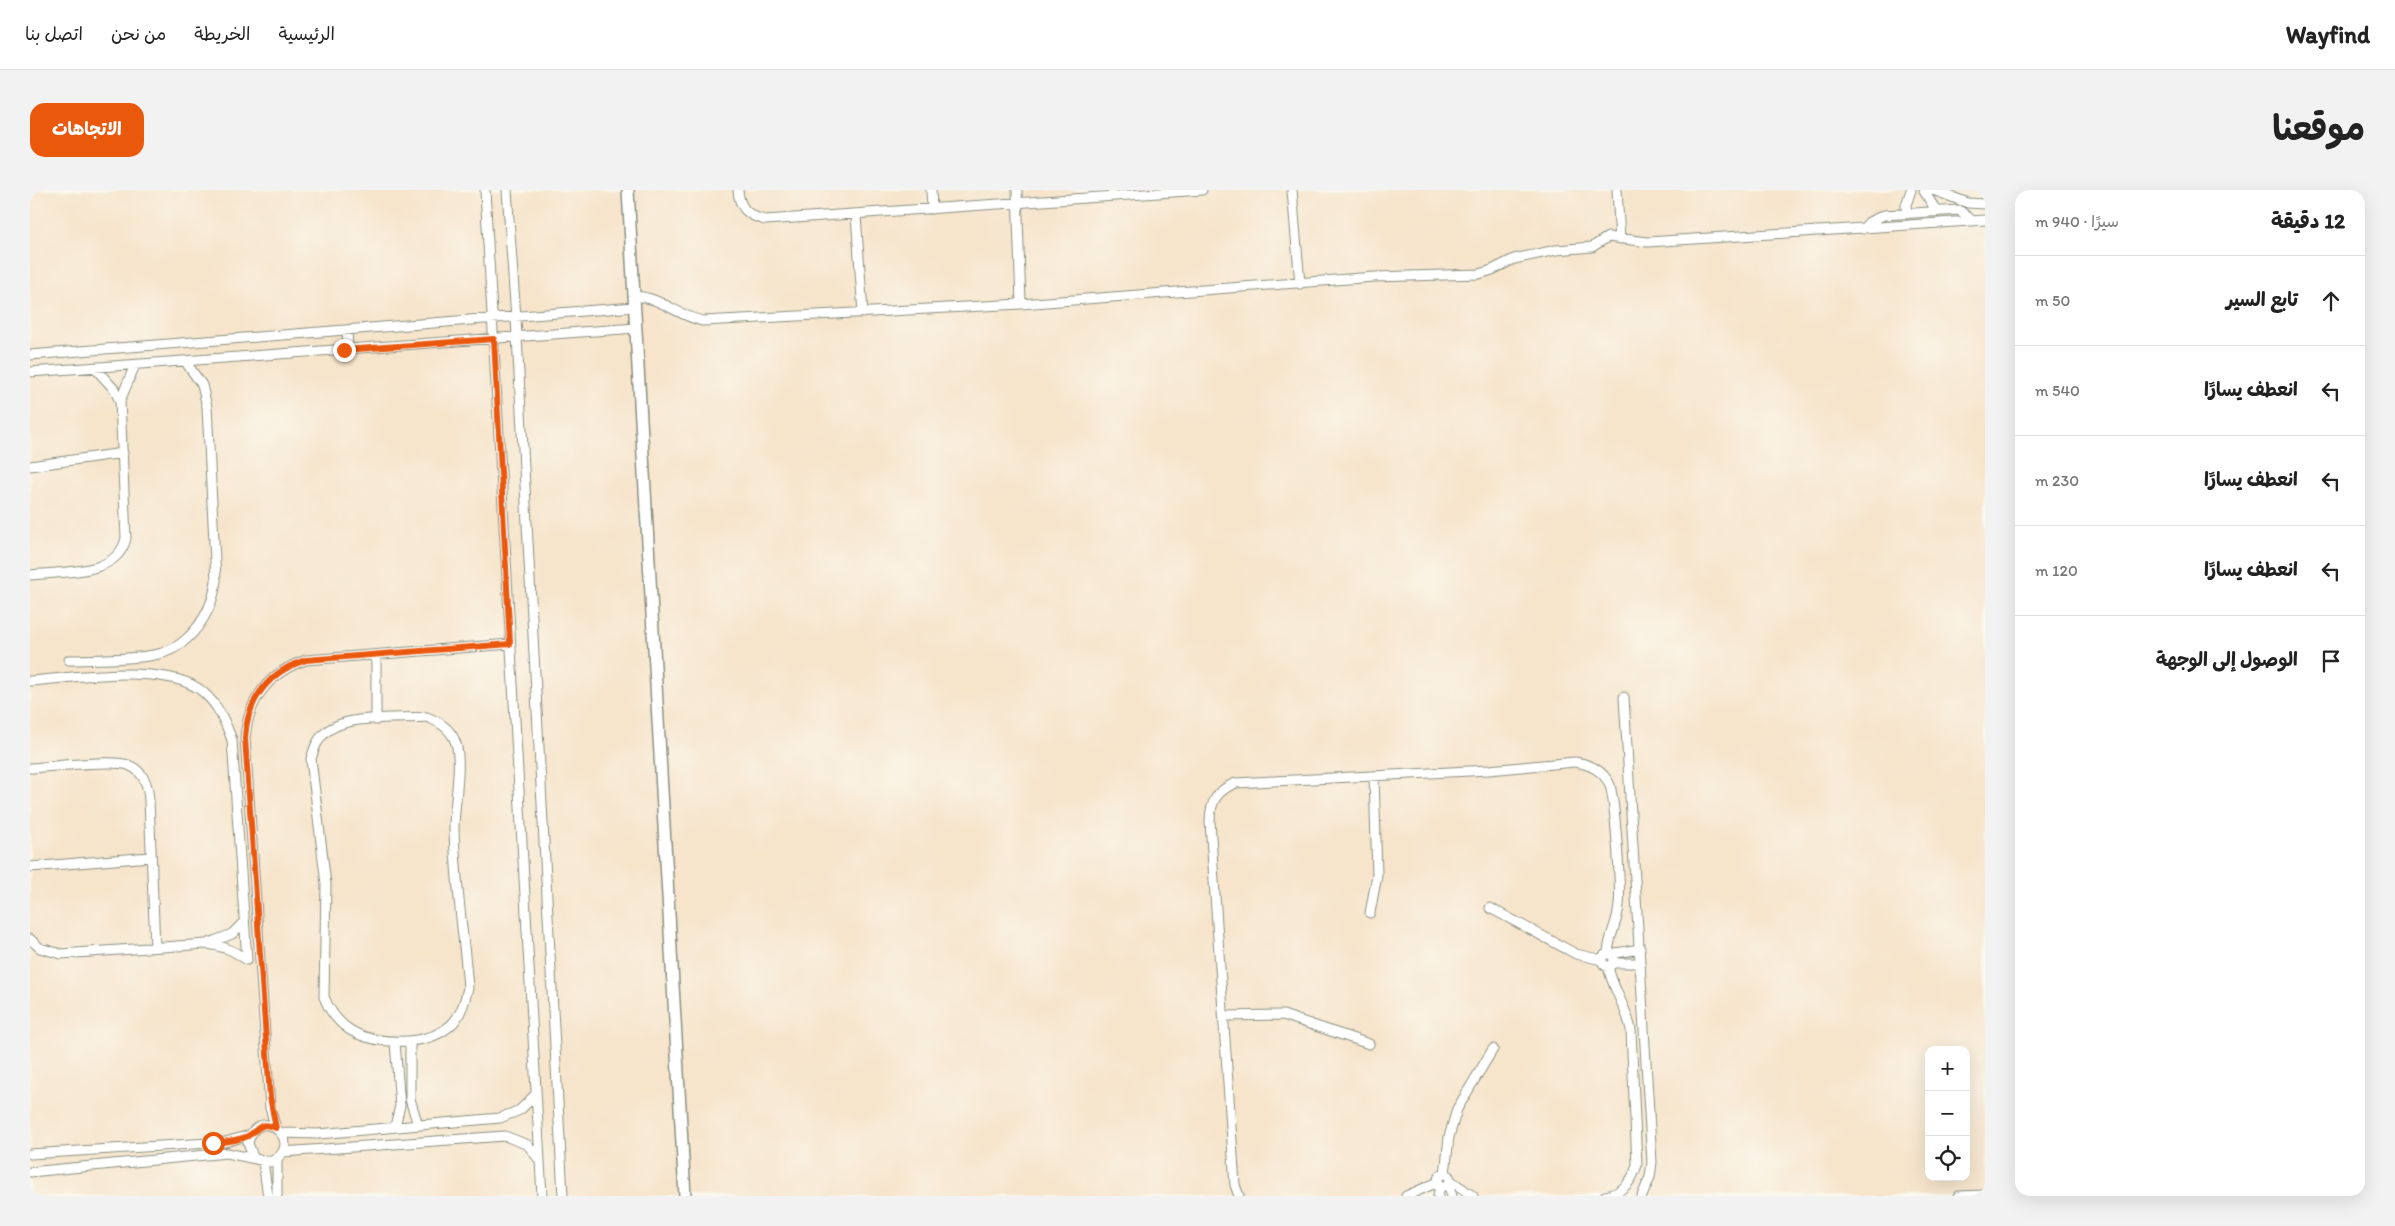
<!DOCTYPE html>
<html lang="ar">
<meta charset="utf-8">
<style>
body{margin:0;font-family:Itim,"Playpen Sans Arabic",sans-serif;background:#f2f2f2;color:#222;direction:rtl}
.controls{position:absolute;right:15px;bottom:15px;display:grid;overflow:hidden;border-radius:10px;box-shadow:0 5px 20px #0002}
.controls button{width:45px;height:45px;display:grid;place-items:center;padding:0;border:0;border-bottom:1px solid #e0e0e0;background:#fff;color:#222;font:25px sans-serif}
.stop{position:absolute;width:15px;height:15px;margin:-11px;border:4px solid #ea580c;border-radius:50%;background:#fff}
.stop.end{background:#ea580c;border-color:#fff;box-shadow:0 1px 5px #0008}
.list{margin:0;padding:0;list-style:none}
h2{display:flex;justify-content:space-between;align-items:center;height:65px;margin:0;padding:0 20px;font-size:21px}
h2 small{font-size:16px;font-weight:400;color:#767676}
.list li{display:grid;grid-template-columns:32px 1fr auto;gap:15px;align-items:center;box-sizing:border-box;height:90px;padding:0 20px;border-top:1px solid #e0e0e0}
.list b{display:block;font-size:19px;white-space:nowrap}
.list em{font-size:16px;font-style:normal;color:#767676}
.icon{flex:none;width:28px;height:28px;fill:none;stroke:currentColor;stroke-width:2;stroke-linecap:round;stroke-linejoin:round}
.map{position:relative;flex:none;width:1955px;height:1006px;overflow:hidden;direction:ltr;border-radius:15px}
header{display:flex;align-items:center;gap:30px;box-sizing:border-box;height:70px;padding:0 25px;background:#fff;border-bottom:1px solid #e0e0e0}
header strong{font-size:24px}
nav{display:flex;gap:28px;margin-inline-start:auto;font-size:18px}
.intro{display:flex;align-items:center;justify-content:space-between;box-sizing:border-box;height:120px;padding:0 30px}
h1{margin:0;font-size:35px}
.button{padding:12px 22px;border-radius:15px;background:#ea580c;color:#fff;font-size:18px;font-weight:700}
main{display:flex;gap:30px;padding:0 30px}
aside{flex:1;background:#fff;border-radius:15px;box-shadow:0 5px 20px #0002}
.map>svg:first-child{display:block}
</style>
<header>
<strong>Wayfind</strong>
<nav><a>الرئيسية</a><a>الخريطة</a><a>من نحن</a><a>اتصل بنا</a></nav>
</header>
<div class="intro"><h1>موقعنا</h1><a class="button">الاتجاهات</a></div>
<main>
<aside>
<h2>12 دقيقة<small>سيرًا · 940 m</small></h2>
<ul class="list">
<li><svg class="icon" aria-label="ahead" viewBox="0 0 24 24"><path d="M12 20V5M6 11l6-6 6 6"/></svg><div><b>تابع السير</b></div><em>50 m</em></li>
<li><svg class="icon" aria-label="left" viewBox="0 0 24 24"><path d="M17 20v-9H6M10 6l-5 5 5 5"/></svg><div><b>انعطف يسارًا</b></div><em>540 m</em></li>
<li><svg class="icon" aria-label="left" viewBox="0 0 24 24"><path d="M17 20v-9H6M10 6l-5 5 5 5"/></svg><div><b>انعطف يسارًا</b></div><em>230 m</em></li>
<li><svg class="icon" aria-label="left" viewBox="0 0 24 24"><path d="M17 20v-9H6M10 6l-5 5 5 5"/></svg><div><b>انعطف يسارًا</b></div><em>120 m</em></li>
<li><svg class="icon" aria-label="arrive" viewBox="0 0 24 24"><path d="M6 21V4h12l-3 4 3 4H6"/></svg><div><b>الوصول إلى الوجهة</b></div></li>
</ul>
</aside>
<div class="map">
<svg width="1955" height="1006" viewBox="0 0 1955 1006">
<rect width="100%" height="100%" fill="#fbf7ec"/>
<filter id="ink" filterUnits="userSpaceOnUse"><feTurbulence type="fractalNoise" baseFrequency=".02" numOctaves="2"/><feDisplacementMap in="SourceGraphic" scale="10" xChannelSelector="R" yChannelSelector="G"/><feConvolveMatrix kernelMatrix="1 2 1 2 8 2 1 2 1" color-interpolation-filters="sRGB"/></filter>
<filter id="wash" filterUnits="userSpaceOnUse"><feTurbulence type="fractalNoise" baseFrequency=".0096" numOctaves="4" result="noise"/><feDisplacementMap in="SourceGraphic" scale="20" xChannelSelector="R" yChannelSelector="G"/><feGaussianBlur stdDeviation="1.12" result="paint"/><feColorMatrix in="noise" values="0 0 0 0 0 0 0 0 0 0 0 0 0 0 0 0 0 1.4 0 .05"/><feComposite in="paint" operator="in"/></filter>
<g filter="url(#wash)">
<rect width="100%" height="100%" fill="#f6e4cb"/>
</g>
<g filter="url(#ink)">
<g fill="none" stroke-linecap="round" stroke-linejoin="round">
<defs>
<path id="minor" d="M455,0L512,1006
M477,0L486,128L533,1006
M708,0C709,18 718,26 735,30L1172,0
M901,0L902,19
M987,0L991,114
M1262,0L1270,94
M1587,0L1590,49
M1903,0L1938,13L1955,14
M1894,1L1907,22
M1877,24L1876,15L1881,0
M826,25L833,123
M1833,39L1839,32L1854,25L1929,20L1943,31
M604,106C631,107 648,126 673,131L991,114L1344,87L1449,84L1462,80L1484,69L1526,60L1562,57L1578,47L1618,52L1955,30
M317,140L318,160
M0,165L604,117
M65,178L84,199L90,211
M0,182L606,138
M0,276L93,263
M0,385C31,381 88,387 96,348L90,211L105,175
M346,465V530
M39,470C67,469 97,470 124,465C159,459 183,423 186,390L177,217L172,195L155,171
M0,491C44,488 139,472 173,502C188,515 195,531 202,550L217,770
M1594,507L1622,972L1620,987L1612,1006
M397,527C409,532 420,538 425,551C433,569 424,616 424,638C425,692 434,745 438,798C435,810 432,823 423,833C411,845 395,850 378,851C340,853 309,845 294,807L296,694L281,569C284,559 287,549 296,542C317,524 370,529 397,527Z
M0,578C19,577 85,569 98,575C114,581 118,595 119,610L125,757
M0,677L120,667
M1460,718L1546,764L1572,770
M1340,723L1347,685L1344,586
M0,749L10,758L31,764L176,754C193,756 203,760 217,770
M179,753L202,744L214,732
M1572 770a6 6 0 1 1 12 0a6 6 0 1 1-12 0Z
M1580,764L1610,759
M1583,773H1610
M1195,826L1253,825L1339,854
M380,851V909L388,935
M365,852L370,916L365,936
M246,938L240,918L215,548C218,510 239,482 276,470L480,454
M252,943L288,944L470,928L490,920L506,904
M253,962L475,946L498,955L510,971
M0,964L195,952L220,945
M233,972L238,1006
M0,982L197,963L240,972C280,955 228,910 218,953L223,967
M1408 990a6 6 0 1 1 12 0a6 6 0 1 1-12 0Z
M1415,984L1419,947L1427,919L1463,859
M1420,990L1443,1006
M1418,994L1422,1006
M247,1006V969
M1209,1006L1205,995L1180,632C1180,612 1187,600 1206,593L1459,580L1545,572C1559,574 1572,580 1579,593C1585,605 1591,699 1589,715C1588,732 1579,745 1578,763
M1376,1006L1408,992
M1408,1006L1410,995
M1575,1006C1593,1003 1602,992 1607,975L1601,840C1597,817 1582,799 1578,776
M1928,1006L1955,1005"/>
<path id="tertiary" d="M598,0L655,1006"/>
</defs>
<!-- minor casing -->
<use href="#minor" stroke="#8a9080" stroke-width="11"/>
<!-- tertiary casing -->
<use href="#tertiary" stroke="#8a9080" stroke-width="14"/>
<!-- minor -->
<use href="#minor" stroke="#fff" stroke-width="9"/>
<!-- tertiary -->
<use href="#tertiary" stroke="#fff" stroke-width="11"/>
</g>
</g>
<g fill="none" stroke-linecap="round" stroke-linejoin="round" filter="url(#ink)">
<!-- route -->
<path stroke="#ea580c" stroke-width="6" d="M183,953C194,952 208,951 218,946C230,939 229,931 246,938L240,907L215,548C217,510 239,481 276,470L480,454L464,149L314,160"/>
</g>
</svg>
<div class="controls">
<button>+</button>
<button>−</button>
<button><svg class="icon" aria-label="locate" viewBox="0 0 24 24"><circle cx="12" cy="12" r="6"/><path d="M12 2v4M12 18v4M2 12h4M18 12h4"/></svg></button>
</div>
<div class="stop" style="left:183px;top:953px"></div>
<div class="stop end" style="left:314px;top:160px"></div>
</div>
</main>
